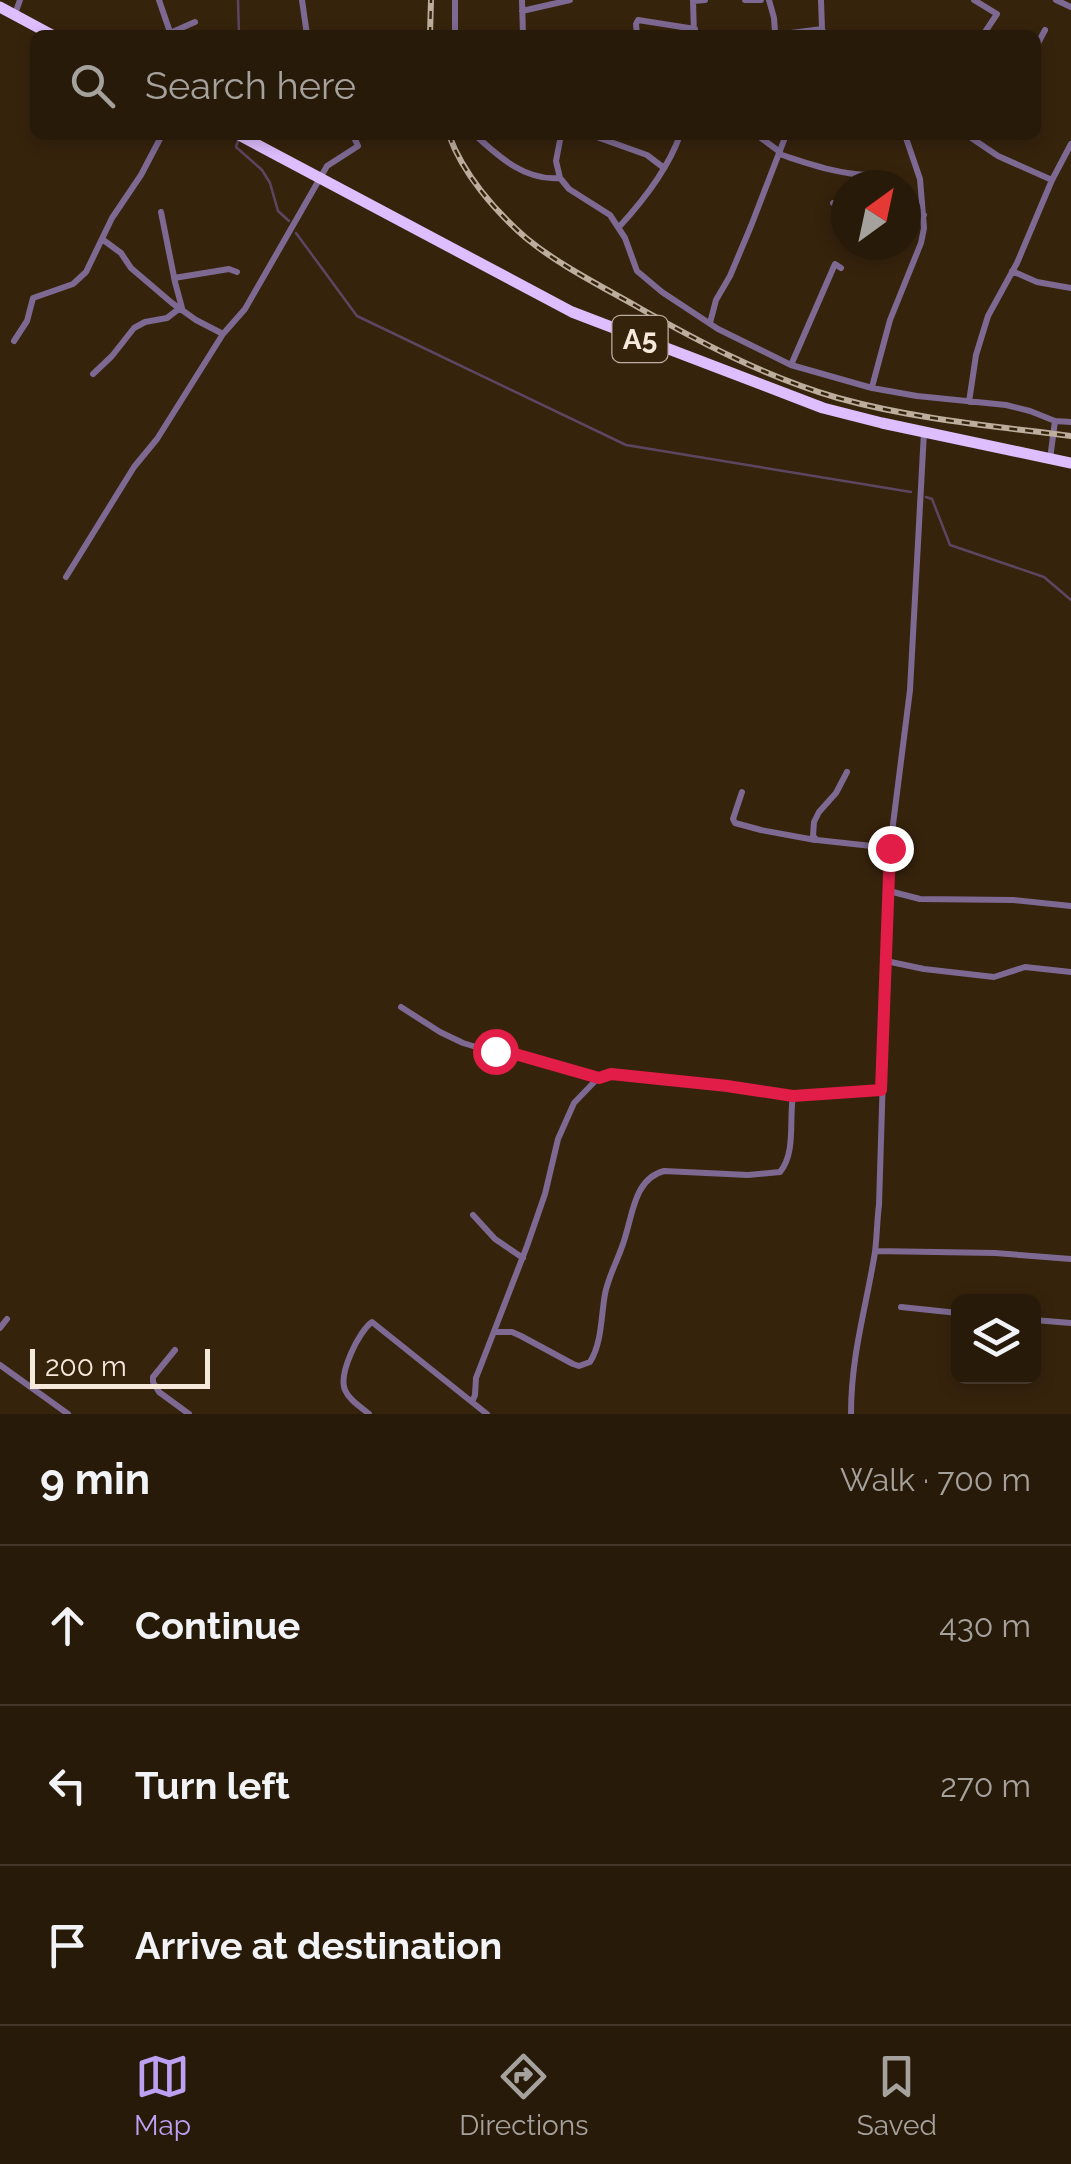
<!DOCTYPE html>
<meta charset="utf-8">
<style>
body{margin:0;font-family:Raleway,sans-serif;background:#342717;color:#f1f3f6}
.controls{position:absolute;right:30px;bottom:30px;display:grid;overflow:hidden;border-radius:15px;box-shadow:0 5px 15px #0003}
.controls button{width:90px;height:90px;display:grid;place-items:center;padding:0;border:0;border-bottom:2px solid #44382a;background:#281a09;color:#f1f3f6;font:50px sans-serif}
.compass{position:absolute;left:831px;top:170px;width:90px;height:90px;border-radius:50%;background:#281a09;box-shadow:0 5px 15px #0003;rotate:33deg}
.scale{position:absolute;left:30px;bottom:25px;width:180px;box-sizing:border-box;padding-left:10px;border:5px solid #f6e9dc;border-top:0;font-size:28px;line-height:35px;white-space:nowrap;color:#f6e9dc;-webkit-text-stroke:8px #36230c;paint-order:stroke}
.stop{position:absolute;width:30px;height:30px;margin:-22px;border:8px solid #e11d48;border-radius:50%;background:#fff}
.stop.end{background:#e11d48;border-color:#fff;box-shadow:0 2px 10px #0008}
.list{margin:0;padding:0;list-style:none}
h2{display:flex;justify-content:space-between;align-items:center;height:130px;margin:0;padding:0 40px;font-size:42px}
h2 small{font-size:32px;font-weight:400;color:#a5a19c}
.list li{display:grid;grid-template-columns:65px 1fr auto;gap:30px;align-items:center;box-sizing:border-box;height:160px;padding:0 40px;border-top:2px solid #44382a}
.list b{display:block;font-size:38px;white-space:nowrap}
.list em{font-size:32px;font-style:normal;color:#a5a19c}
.icon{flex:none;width:55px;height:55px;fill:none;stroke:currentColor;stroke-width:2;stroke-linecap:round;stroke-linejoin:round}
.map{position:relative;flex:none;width:1071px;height:1414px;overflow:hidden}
.search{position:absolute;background:#281a09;box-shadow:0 5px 15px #0003;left:30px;right:30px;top:30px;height:110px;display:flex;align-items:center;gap:25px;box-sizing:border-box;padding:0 35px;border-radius:15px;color:#a5a19c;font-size:38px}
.sheet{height:610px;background:#281a09}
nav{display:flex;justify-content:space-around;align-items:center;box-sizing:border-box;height:140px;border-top:2px solid #44382a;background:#281a09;font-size:28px;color:#a5a19c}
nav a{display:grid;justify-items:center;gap:5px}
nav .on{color:#bca0f2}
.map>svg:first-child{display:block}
</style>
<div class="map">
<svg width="1071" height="1414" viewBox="0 0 1071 1414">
<rect width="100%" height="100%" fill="#36230c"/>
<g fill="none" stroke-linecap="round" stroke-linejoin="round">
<!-- stream -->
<path stroke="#5d4662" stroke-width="2.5" d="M238,0L239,35
M238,141L236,147L262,170L270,183L278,211L289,221
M296,233L357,316L626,445L911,492
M926,497L932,499L950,545L1044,577L1071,600"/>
<!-- minor -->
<path stroke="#7d6992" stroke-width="6" d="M159,0L171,35
M302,0L307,35
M455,0V35
M522,0L523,35
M693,0L694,35
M745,0H761
M769,0L774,18L775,32L783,34L822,29L825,35
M821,0L822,29
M974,0L997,14L983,35
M1056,0L1071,7
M693,1L705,0
M522,11L570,0
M15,14L20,0
M170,33L195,22
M637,35L636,24L638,20L695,29
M1036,47L1045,30
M475,135C499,157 525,181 560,178
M561,135L556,161L560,178L569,189L610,215L625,238L637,271L662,292L718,329L791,365L872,388L917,396L1006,405L1030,411L1055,421L1071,422
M591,135L647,155L664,168
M757,135L780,152
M967,135L998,156L1052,180
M779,154C810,164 837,174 869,175
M833,203L846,205
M906,211L924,215
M161,212L175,282L182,308
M619,227C643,201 668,169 680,135
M102,239L121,253L131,268L172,303L196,320L223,334
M1012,271L1037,282L1071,288
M174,278L229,269L237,272
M710,323L716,300L730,276L751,226L786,135
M14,341L27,321L33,298L73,284L86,272L112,218L141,175L162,135
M791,365L835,264L841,268
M93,374L112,356L134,328L145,322L167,318L180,308
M872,387L890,320L921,243L924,228L920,179L905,135
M969,402L976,355L988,316L1017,263L1052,180L1071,144
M1050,459L1055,421
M66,577L134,467L157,439L223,334L245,309L327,166L358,146L353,135
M847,772L836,793L819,812L814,822L813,836L817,840L890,848
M742,792L733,819L735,823L761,830L815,840
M889,891L920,899L1013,900L1071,906
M886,961L924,969L994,977L1025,967L1071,972
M401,1007L440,1032L463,1043L486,1050L504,1051L598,1077
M473,1215L495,1239L523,1258
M875,1251L995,1253L1071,1259
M901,1307L958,1313
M1034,1320L1071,1323
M0,1328L7,1319
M494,1332H512L521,1336L573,1364L579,1366L590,1362C602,1343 601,1316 605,1294C609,1273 621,1255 626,1234C633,1211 636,1178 664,1171L748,1175L780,1172C796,1153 789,1120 793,1095
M175,1350L153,1377V1382L159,1392L189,1414
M0,1365L68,1414
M472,1402L475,1395L476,1378L527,1246L545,1194L558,1139L574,1103L599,1077L611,1075L727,1086L793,1095L881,1090
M369,1414C361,1407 349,1400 345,1390C338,1374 359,1331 372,1322L487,1414
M851,1414C851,1355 866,1308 875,1252C877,1236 877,1220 879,1205L890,848L910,690L924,432"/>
<!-- trunk -->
<path stroke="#debefe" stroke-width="11" d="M0,7L52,35
M239,135L572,312L823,408L882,423L1071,463"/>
<defs>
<path id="rail" d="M430,35L431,0
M449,135C463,174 495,211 526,238C559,265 599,285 636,306C701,343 766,377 838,398C914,419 993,426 1071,436"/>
</defs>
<!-- rail casing -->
<use href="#rail" stroke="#bcad9d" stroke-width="6"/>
<!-- rail -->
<use href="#rail" stroke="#36230c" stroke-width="2.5" stroke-dasharray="8" stroke-linecap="butt"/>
</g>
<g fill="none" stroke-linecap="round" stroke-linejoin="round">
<!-- route -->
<path stroke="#e11d48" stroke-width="12" d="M495,1051L515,1054L599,1078L611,1074L727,1086L793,1096L881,1090L890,848"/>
</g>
<g text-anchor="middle" stroke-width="8" stroke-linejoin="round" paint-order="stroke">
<!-- shield labels -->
<rect fill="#36230c" stroke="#bcae9e" stroke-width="2.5" x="612.5" y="316" width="55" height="46" rx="8"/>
<g font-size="28" font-weight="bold" fill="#f6e9dc">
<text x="640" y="349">A5</text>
</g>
</g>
</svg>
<div class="controls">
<button><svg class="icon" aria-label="layers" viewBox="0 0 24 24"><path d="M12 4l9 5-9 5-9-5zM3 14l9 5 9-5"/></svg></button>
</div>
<svg class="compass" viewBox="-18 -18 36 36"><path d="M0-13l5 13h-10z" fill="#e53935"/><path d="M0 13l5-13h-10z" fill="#a5a19c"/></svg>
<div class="scale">200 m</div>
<div class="stop" style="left:495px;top:1051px"></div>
<div class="stop end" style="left:890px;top:848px"></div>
<div class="search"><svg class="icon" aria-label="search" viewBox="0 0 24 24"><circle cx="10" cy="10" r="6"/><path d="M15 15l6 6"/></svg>Search here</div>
</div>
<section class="sheet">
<h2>9 min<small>Walk · 700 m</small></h2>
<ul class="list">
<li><svg class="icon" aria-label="ahead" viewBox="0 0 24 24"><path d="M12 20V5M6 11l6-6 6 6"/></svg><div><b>Continue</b></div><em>430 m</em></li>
<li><svg class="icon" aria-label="left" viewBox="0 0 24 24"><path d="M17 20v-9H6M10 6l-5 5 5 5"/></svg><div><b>Turn left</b></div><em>270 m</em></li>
<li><svg class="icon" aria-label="arrive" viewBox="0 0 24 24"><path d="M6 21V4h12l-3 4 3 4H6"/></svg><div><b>Arrive at destination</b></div></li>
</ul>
</section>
<nav>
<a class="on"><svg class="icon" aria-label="map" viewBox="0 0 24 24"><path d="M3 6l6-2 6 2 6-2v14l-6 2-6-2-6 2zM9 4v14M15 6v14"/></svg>Map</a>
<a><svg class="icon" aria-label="directions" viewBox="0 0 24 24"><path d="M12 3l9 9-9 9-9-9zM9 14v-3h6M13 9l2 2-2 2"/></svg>Directions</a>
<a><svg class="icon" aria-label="saved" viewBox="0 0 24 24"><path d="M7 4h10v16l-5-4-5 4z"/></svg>Saved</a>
</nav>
